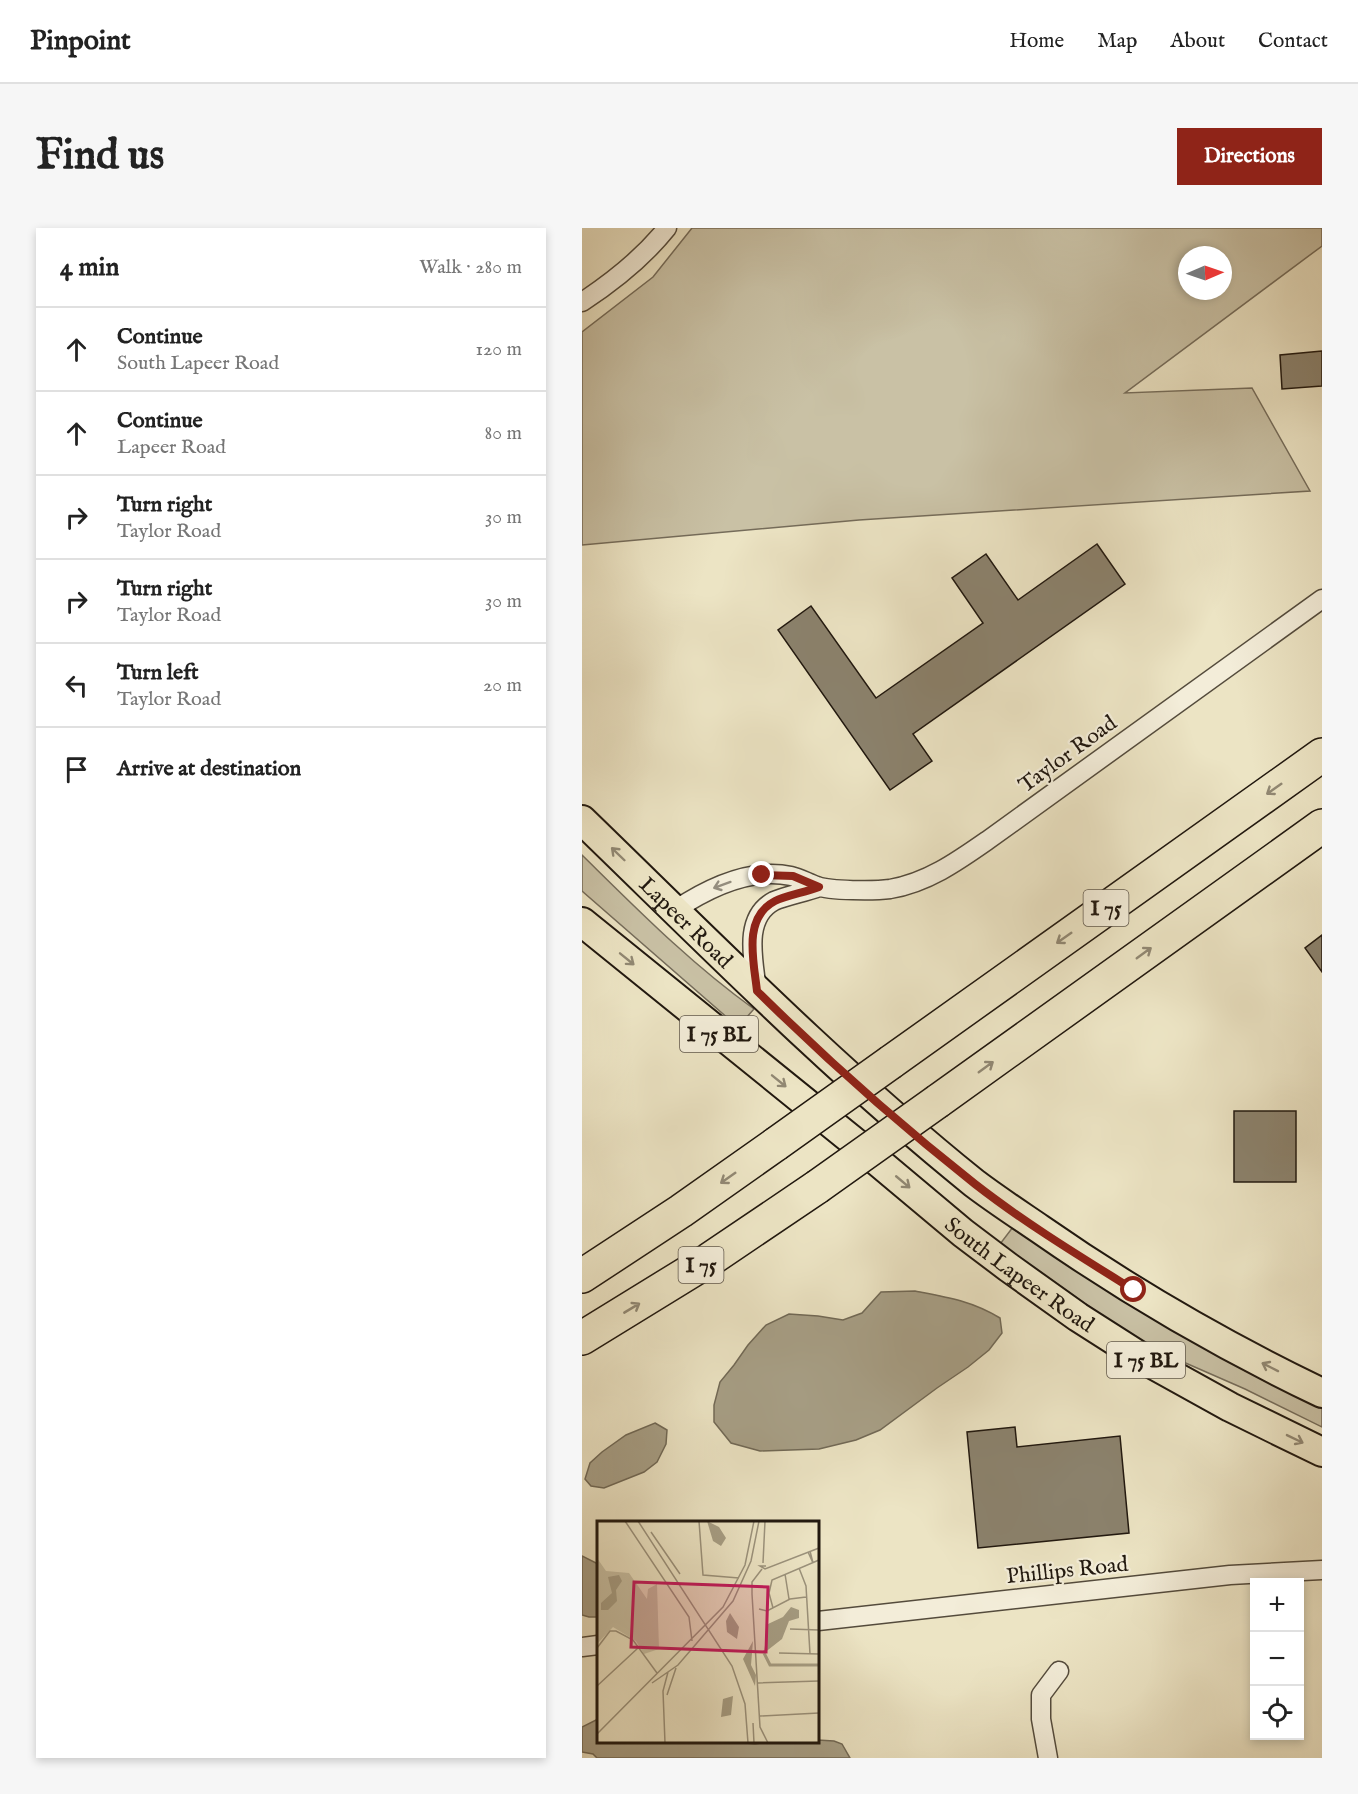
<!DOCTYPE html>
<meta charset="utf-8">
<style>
body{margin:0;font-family:"IM FELL English",serif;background:#f6f6f6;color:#222}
.controls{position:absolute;right:18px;bottom:18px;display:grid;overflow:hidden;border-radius:0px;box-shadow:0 3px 9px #0003}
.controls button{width:54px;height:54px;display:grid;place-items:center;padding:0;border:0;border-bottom:2px solid #e0e0e0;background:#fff;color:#222;font:30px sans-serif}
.compass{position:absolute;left:596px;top:18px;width:54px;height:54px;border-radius:50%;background:#fff;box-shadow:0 3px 9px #0003;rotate:88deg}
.stop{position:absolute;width:18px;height:18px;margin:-14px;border:4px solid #8f2418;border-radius:50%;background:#fff}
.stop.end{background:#8f2418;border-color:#fff;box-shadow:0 2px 6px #0008}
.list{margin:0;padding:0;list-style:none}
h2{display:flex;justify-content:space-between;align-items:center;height:78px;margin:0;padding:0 24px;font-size:26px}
h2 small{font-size:20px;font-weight:400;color:#767676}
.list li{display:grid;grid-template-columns:39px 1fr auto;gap:18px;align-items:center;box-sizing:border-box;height:84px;padding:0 24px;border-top:2px solid #e0e0e0}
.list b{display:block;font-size:22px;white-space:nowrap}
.list p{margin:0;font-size:20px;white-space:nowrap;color:#767676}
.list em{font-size:20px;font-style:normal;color:#767676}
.icon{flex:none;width:33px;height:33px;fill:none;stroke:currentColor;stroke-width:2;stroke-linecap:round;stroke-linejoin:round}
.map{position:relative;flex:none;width:740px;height:1530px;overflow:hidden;border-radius:0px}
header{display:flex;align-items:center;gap:36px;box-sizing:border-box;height:84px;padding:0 30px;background:#fff;border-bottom:2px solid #e0e0e0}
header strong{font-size:28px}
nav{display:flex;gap:33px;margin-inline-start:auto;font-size:21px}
.intro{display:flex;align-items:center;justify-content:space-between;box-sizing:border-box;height:144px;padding:0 36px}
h1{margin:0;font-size:42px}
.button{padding:15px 27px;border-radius:0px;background:#8f2418;color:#fff;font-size:21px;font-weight:700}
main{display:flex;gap:36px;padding:0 36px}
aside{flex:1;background:#fff;border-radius:0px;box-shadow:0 3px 9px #0003}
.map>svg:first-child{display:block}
</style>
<header>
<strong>Pinpoint</strong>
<nav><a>Home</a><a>Map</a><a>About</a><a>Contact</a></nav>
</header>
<div class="intro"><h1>Find us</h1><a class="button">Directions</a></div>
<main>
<aside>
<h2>4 min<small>Walk · 280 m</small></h2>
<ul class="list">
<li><svg class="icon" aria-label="ahead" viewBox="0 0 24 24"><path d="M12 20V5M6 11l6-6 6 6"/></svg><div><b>Continue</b><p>South Lapeer Road</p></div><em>120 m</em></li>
<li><svg class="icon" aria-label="ahead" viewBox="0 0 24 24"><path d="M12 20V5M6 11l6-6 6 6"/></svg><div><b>Continue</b><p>Lapeer Road</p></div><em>80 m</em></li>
<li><svg class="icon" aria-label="right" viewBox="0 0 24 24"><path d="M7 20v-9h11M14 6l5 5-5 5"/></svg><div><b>Turn right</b><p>Taylor Road</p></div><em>30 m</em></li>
<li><svg class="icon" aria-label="right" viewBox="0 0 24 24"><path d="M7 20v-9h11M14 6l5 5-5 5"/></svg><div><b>Turn right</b><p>Taylor Road</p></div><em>30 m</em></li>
<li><svg class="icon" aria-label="left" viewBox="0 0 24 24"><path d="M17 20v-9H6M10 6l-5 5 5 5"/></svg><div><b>Turn left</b><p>Taylor Road</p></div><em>20 m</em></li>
<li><svg class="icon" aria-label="arrive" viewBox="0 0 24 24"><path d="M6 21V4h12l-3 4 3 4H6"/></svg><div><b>Arrive at destination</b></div></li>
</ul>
</aside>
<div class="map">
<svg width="740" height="1530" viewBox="0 0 740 1530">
<rect width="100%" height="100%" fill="#ece4c4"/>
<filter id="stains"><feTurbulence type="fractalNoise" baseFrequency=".00333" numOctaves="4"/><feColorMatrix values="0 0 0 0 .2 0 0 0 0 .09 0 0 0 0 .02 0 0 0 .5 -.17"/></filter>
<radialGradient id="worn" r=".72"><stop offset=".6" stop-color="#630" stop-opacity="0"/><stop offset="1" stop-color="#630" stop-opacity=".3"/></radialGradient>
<!-- green -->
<path fill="#c9c1a5" stroke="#756c5a" stroke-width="1.5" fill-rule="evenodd" d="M110,0H740V18L543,165L670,160L728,263L277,292L0,317V104L71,49ZM605,27H641V63H605Z
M0,627C55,681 109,736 172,781L156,799L0,663Z
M431,999L669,1145L740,1180V1199L663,1161L583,1126L560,1113L531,1095L418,1016Z"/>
<!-- water -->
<path fill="#a79f86" stroke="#716956" stroke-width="1.5" d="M333,1063C365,1069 390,1073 418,1090L420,1105L407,1122L386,1139L355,1160L298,1202L274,1212L237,1221L178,1223L149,1215L132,1194V1177L138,1154L152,1137L166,1117L184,1097L207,1086L236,1088L261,1092L280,1085L299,1064Z
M73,1195L85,1202L84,1216L75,1234L62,1244L22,1260L9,1258L3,1251L8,1235L20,1224L44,1207Z
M0,1328L16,1336V1389H7L0,1387Z
M16,1491V1514H154L173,1516L184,1514H236V1512L252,1513L260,1516L268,1530H15L11,1526L0,1524V1499Z"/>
<!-- building -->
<path fill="#8b826d" stroke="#21180f" stroke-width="1.5" d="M740,123V158L700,161L698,127Z
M515,316L543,356L331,506L350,533L308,562L196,402L229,378L294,470L401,395L370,350L404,326L436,372Z
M740,707V744L723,720Z
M652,883H714V954H652Z
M433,1199L435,1219L538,1208L547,1305L396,1320L385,1204Z"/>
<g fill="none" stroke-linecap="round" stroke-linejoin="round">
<defs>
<path id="minor" d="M0,74C32,53 61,30 85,0
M93,682C126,660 168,639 209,648C218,650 226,655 235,658C248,663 293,663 308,661C345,655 376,633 406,612L740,371
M175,763C172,734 160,690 192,673C204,668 224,664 237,659
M236,1393L648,1347L740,1342
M0,1419L16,1417
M466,1530L459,1491V1467L477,1443"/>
<g id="primary">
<path id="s1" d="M0,592C128,716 253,843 392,955C413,971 436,986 458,1001C547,1063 642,1118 740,1165"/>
<path id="s2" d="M0,694L276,917L381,1005L426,1039L496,1089L565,1133L648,1179L740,1224"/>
</g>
<path id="motorway" d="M309,834L740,527
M356,873L740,598
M0,1048L99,983L194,916
M0,1110L127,1032L235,959"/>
</defs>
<!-- minor casing -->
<use href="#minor" stroke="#544b3c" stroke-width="21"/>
<!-- primary casing -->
<use href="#primary" stroke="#21180f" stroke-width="32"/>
<!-- motorway casing -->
<use href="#motorway" stroke="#21180f" stroke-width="36"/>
<!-- minor -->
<use href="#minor" stroke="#f3edd9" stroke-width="18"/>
<!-- primary -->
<use href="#primary" stroke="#ece4c4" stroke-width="28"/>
<!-- motorway -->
<use href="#motorway" stroke="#ece4c4" stroke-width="33"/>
<defs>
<path id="motorway-bridge" d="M194,916L309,834
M235,959L356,873"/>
</defs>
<!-- motorway-bridge casing -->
<use href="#motorway-bridge" stroke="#21180f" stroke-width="36" stroke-linecap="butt"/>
<!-- motorway-bridge -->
<use href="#motorway-bridge" stroke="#ece4c4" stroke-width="33"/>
</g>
<!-- one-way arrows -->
<defs><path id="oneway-shaft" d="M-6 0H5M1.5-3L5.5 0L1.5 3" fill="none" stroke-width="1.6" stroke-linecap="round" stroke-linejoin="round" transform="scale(1.5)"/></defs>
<g stroke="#918873">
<use href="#oneway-shaft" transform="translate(692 561) rotate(145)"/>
<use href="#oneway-shaft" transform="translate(36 626) rotate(-136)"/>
<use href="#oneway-shaft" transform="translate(482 710) rotate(145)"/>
<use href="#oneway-shaft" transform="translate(562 725) rotate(-36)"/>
<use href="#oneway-shaft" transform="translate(45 731) rotate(39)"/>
<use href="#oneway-shaft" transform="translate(404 839) rotate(-36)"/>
<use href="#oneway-shaft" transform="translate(197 853) rotate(39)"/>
<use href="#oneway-shaft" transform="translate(146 950) rotate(145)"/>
<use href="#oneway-shaft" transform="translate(321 954) rotate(40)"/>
<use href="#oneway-shaft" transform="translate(50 1080) rotate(-31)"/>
<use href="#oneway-shaft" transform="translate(688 1139) rotate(-153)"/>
<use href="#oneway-shaft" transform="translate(713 1211) rotate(26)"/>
</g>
<use stroke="#948d7e" href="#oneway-shaft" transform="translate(140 657) rotate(160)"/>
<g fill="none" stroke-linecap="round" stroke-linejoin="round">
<!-- route -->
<path stroke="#8f2418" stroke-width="8" d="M180,647L211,648L237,659C224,664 203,668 193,673C160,690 172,734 175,763C244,831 317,896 393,956C443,995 499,1029 552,1062"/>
</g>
<g text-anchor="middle" stroke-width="4.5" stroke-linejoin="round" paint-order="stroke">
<!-- shield labels -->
<g fill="#f3edd9" stroke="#60584c" stroke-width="1.5">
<rect x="501.5" y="662" width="45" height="36" rx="4.5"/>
<rect x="98" y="788" width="78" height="36" rx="4.5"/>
<rect x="96.5" y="1019" width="45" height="36" rx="4.5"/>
<rect x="525" y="1114" width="78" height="36" rx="4.5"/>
</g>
<g font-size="21" font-weight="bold" fill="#21180f">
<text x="524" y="687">I 75</text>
<text x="137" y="813">I 75 BL</text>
<text x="119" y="1044">I 75</text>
<text x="564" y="1139">I 75 BL</text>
</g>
<!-- street labels -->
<g font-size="22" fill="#21180f" stroke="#f3edd9">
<text transform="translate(485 525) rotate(-36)" y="8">Taylor Road</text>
<text dy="8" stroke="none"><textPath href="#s1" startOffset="146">Lapeer Road</textPath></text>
<text dy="8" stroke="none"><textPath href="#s2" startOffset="562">South Lapeer Road</textPath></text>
<text transform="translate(485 1341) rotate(-6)" y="8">Phillips Road</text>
</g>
</g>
<!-- overview -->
<g transform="translate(15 1293)">
<rect width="222" height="222" fill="#ece4c4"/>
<path d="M0,37L9,50L32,52L50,78L51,68L60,63L62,128L47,133L39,120L16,106L0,123Z" fill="#c9c1a5"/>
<path d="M110,0L122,6L129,17L124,25L116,20ZM22,54L25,60L19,69L20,80L11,89H4V82L15,72L11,56ZM194,86L202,89V97L192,100L185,118L167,132L171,103L186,96ZM133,92L142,106L140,118L130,111L129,100ZM156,120L154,144L159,154L158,165L146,138ZM136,175L134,194L124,196L126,178Z" fill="#a79f86"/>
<path fill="none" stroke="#a79f86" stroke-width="3" d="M167,132L173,144H222"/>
<path fill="none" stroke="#9b927c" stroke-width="1.5" d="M28,0L92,96L95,120M41,0L135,145L148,183L151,222M102,0L106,54L142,57M54,11L83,53M211,31L216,42L213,30M166,42L168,0M169,45H163L168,48L222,27M202,47L209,65L213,133M165,48L155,61V73L163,206L171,222M188,53L192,78M176,87L172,72L175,59L222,39M162,88L170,90L193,78L209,76M193,108L222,109M0,127L13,110H19L36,119L60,152M182,132L222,133M55,162L81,144L136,80L154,40L162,0M161,162L222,160M0,165L41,127M70,174L79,147M163,195L222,192M156,202L157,222M0,213L126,86L148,44L157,0M68,222L66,170L71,151"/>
<path fill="#c2185b" fill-opacity="0.15" stroke="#c2185b" stroke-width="3" d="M37,61L171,66L169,131L34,126Z"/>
<rect width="222" height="222" fill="none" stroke="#21180f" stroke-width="3"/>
</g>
<rect width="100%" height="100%" filter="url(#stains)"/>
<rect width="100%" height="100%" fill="url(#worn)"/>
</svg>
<div class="controls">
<button>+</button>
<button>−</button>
<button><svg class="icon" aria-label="locate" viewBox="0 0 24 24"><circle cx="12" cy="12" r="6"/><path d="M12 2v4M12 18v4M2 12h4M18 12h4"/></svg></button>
</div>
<svg class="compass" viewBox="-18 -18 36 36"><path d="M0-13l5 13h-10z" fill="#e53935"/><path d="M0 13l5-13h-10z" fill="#767676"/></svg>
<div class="stop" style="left:552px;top:1062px"></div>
<div class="stop end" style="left:180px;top:647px"></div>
</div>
</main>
